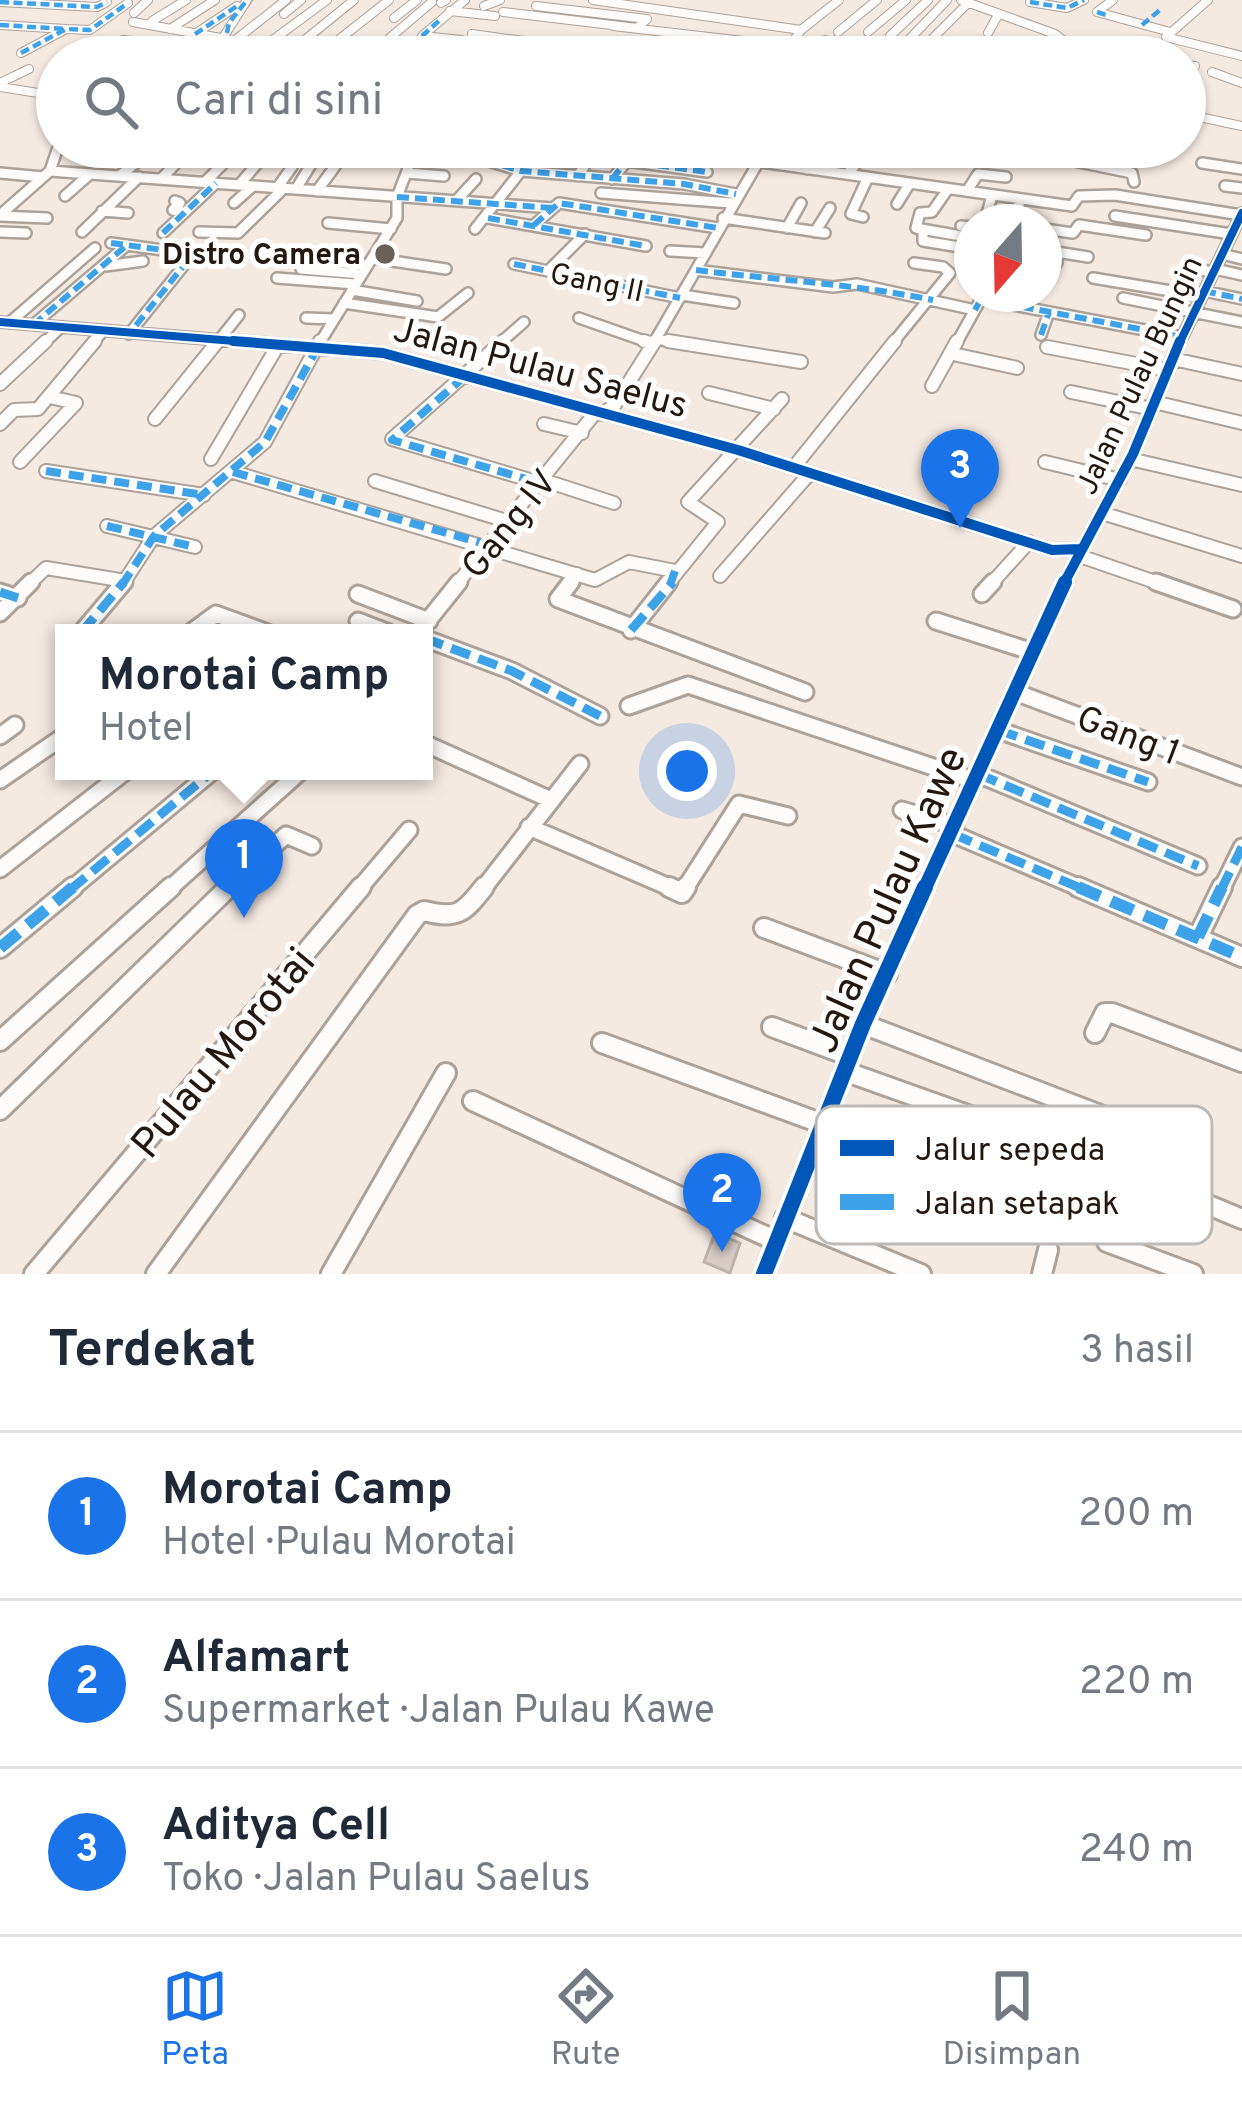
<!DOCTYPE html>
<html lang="id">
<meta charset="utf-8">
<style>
body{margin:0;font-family:Overpass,sans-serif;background:#f2f2f3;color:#1f2937}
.compass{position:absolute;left:954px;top:204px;width:108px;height:108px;border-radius:50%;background:#fff;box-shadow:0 3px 9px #0004;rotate:200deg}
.you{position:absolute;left:687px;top:771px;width:42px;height:42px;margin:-30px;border:9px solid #fff;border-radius:50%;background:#1a73e8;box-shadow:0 0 0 18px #1a73e833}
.badge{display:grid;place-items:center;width:78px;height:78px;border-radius:50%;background:#1a73e8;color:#fff;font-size:39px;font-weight:700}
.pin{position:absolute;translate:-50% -99px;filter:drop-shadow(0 3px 6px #0008)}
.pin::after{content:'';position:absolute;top:63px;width:42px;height:36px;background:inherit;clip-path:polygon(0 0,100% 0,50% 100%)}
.popup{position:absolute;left:55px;top:624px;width:378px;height:156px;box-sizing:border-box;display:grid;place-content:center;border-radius:0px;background:#fff;filter:drop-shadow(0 3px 9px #0005);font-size:39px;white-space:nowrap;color:#747a83}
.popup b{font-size:45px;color:#1f2937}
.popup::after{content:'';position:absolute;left:50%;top:100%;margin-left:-24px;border:24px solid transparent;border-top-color:#fff}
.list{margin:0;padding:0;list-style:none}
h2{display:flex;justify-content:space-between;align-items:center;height:156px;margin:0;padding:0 48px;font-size:51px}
h2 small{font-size:39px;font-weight:400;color:#747a83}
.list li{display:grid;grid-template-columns:78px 1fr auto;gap:36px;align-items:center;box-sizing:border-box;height:168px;padding:0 48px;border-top:3px solid #e0e1e3}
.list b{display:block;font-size:45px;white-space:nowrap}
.list p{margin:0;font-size:39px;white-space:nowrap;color:#747a83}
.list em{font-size:39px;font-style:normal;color:#747a83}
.icon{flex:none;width:66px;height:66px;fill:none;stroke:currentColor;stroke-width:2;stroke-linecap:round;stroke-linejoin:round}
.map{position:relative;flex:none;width:1242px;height:1274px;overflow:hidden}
.search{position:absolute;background:#fff;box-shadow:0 3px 9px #0004;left:36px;right:36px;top:36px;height:132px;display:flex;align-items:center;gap:30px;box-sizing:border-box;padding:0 42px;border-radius:66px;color:#747a83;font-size:45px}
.sheet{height:660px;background:#fff}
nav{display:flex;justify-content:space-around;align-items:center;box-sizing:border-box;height:168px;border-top:3px solid #e0e1e3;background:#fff;font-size:33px;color:#747a83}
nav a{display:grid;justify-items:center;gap:6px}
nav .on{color:#1a73e8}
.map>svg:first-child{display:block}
</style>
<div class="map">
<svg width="1242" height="1274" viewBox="0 0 1242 1274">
<rect width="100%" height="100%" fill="#f5eae2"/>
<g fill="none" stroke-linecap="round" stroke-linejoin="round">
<!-- stream -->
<path stroke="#c8ba8d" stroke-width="3" d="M240,16L252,0
M202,57L228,41L231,29
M36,173L46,170L54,148"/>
</g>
<!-- building -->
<path fill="#dbcec8" stroke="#bfb3ad" stroke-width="3" d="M715,1233L740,1243L730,1273L704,1262Z"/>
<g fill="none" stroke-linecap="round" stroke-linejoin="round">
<defs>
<path id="minor-far4" d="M593,0L801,30
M961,0L1055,34L1084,57
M1208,0L1166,37L1242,56
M0,2L97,7L107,2
M1030,2L1067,8L1084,0
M441,3L446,0
M484,6L500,0
M536,6L647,19
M450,11L495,16
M503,12L637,28L647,19
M1097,12L1170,32
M1097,12L1113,0
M134,13L148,0
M284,14L301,0
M394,18L417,0
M152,21L186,0
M133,22L226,39
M0,25L66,29
M613,26L788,46
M170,29L215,0
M838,32L877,0
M868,32L906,0
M988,33L998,15
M195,34L237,6
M472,34L641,57
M422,36L465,0
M890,36L928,0
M432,37L461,40L448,57
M123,40L211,50
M270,42L327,0
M219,44L247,0
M220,44L331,57
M229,45L286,0
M332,45L389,0
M296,47L354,0
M901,48L947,0
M919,52L968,3
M21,53L66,29L90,30L128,3
M131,53L181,57
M372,53L432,2
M1082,54L1139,44L1168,57
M782,57L801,30L839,0
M816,57L825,40
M838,57L842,51
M864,57L873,42
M1185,65L1195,66
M1212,72L1242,83
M0,83L29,69
M0,87L57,96
M1185,114L1242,126
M646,147L711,153
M1007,147L1035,153
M1107,147L1121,151
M56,153L58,147
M186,153L192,147
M234,153L240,147
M318,153L322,147
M345,153L349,147
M414,153L416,147
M725,153L727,147
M824,153L829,148
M867,153L872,147"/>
<path id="minor-far3" d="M677,150L725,154
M726,150L725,154L746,160L1072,206L1079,196L1115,195L1241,215
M1020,150L1132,173L1134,182
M414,156L469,155L521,171L684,184L736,194
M1202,163L1242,169
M807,169L827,150
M50,171L553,208
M0,173L43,177
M407,173L444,176
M847,174L869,150
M119,176L148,154
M578,176L590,157
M161,179L189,150
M612,179L627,161L707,172
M205,182L237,150
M239,185L268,151
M1225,186L1242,188
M277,188L292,167
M296,189L320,150
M948,189L932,212L920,213L916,228L972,238
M317,191L347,150
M967,191L978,174L1006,177
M601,193L731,203
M65,196L90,174
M175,201L180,203L173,210L183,212
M456,201L476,179
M234,203L253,186
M897,204L910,183
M102,211L128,213
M0,215L50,171L57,150
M0,216L47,218
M1115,216L1231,234
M863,217L851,214L868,177
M488,218L646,246
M723,218L825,233
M986,218L992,195
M1010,222L1021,200
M328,223L391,229
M534,225L559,203L718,228
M961,226L972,227
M787,228L801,203
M475,229L521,171
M1044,229L1073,233L1079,225L1146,235
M923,230V241L972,249
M0,232L26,233
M82,232L139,177
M199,232L238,233L284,188
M815,232L830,208
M163,233L216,183
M111,243L193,254L129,334
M1044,250L1088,257
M670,251L706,253
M1222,254L1242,259
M372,258L446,269
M1044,261L1057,263
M333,262L367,265
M514,264L680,298
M106,266L143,261
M1190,268L1213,272
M301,269L361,274
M1215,269L1242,275
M696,270L833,287L857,284L975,310
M548,271L585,234
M277,278L355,284
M1093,278L1201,296
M352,290L417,301
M1204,291L1242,299
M682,295L734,303
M1123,298L1242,322
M344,303L438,317L468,293
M306,318L334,319
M579,318L653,344
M0,322L270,344
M9,323L95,248
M33,325L127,245
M1041,335L1049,312
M656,339L687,344
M43,344L60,328
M92,344L102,332
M216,344L239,315
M319,344L397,218V197L415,150
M499,344L524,322
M653,344L759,161
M892,344L950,273L943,267L914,263
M956,344L981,299L1182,337
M1179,344L1242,213"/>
<path id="minor-far2" d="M233,341L383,353L738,450L1052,550L1081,549
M503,341L392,439L540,483
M644,341L653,344
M668,341L801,362
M1047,347L1168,370
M953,354L1017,368
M1173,359L1242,374
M0,384L46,341
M932,386L957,341
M1071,392L1152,409
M709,393L774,409
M1154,402L1242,423
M602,414L614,406L655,341
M155,419L218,341
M0,424L14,410L38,409L95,341
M544,424L582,433
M211,459L277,347
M1130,459L1242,485
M20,462L76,403L50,397
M1045,462L1120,480
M794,467L895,341
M46,471L204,495
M233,472L595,580L629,562L675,571
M543,480L614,503
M375,481L510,522
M1102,513L1242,556
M107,526L195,547
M1077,555L1164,585
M720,576L810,473
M28,585L46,568L126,581
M122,585L154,536L265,442L320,341
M456,585L596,412
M568,585L577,574
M667,585L718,522L688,502L782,399
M990,585L1029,542
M1063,585L1133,454L1180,341"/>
<path id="minor-far1" d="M571,582L558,599L805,692
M1156,582L1233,609
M0,592L18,598
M358,594L429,621
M982,594L993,582
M0,613L31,582
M358,621L389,633
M936,621L1033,652
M631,630L669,582
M81,633L124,582
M190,633L216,614L268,633
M418,633L459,582
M424,638L512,671L600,716
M1015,692L1242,777
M629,706L688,685L975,781
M998,730L1148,782
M0,736L15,725
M424,743L551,800
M978,774L1198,866
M0,780L64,736
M902,810L955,826
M529,827L676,890
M953,834L1085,890
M0,869L126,771
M70,890L213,771
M168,890L301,771
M226,890L286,835L312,846
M358,890L409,830
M482,890L580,764
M684,890L739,804L788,816
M924,890L1065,582
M1221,890L1242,847"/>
<path id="minor" d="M669,887L682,893L686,887
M1078,887L1242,957
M764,928L887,974
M1198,937L1222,887
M0,948L73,887
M863,1024L1173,1143
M772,1027L850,1056
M1095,1033L1105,1013H1112L1242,1062
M0,1041L171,887
M602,1043L823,1124
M844,1071L1136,1175L1242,1219
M473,1101L776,1241
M0,1110L229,887
M825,1118L962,1179
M785,1218L921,1274
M1107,1242L1193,1274
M34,1274L361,887
M156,1274L417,915L424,911C457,919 463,914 484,887
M331,1274L446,1073
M764,1274L863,1024L925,887
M1042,1274L1048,1250"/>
</defs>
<!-- minor-far4 casing -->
<use href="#minor-far4" stroke="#ada29a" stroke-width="10"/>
<!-- minor-far3 casing -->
<use href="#minor-far3" stroke="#ada29a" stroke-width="14"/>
<!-- minor-far2 casing -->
<use href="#minor-far2" stroke="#ada29a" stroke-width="16"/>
<!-- minor-far1 casing -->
<use href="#minor-far1" stroke="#ada29a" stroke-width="21"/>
<!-- minor casing -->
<use href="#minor" stroke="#ada29a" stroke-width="24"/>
<!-- minor-far4 -->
<use href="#minor-far4" stroke="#fefcfb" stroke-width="8"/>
<!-- minor-far3 -->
<use href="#minor-far3" stroke="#fefcfb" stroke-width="9"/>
<!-- minor-far2 -->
<use href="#minor-far2" stroke="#fefcfb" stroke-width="12"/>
<!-- minor-far1 -->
<use href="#minor-far1" stroke="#fefcfb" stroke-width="15"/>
<!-- minor -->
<use href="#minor" stroke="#fefcfb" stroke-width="18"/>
<!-- quiet-far4 -->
<path stroke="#3ea2e9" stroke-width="4.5" stroke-dasharray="9 4.5" stroke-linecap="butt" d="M0,2L97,7L107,2
M1030,2L1067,8L1084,0
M1097,12L1109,16
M0,25L66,29
M1142,25L1160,10
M195,34L237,6
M422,36L441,19
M21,53L66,29L90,30L128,3
M1082,54L1139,44L1168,57
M197,57L225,41L229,23L247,0
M1185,65L1195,66
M180,147L191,148"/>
<!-- quiet-far3 -->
<path stroke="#3ea2e9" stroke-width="6" stroke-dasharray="12 6" stroke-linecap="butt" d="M414,156L469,155L521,171L684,184L736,194
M612,179L627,161L707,172
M397,197L553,208
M488,218L646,246
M534,225L559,203L718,228
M163,233L216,183
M111,243L193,254L129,334
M514,264L680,298
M696,270C776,280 855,284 933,300
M1204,291L1242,299
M975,310L981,299L1182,337
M33,325L127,245
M1041,335L1049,312"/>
<!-- quiet-far2 -->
<path stroke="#3ea2e9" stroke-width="8" stroke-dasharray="15 8" stroke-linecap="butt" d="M465,376L392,440L540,483
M46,471L204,495
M233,472L492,546
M107,526L195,547
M122,585L154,536L265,442L318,347
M670,585L675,571"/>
<!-- quiet-far1 -->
<path stroke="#3ea2e9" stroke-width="9" stroke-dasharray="20 9" stroke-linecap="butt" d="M0,592L18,598
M631,630L673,582
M81,633L124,582
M424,638L512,671L600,716
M998,730L1148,782
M978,774L1198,866
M953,834L1085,890
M70,890L213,771
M1221,890L1242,847"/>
<!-- quiet -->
<path stroke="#3ea2e9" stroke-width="12" stroke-dasharray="24 12" stroke-linecap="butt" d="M1078,887L1242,957
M1198,937L1222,887
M0,948L73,887"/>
<defs>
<path id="cycleway-far3" d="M0,322L270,344
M1179,344L1242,213"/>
<path id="cycleway-far2" d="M233,341L383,353L738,450L1052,550L1081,549
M1063,585L1133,454L1180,341"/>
<path id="cycleway-far1" d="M924,890L1065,582"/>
<path id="cycleway" d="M764,1274L863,1024L925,887"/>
</defs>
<!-- cycleway-far3 casing -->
<use href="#cycleway-far3" stroke="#fff" stroke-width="12"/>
<!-- cycleway-far2 casing -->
<use href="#cycleway-far2" stroke="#fff" stroke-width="16"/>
<!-- cycleway-far1 casing -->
<use href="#cycleway-far1" stroke="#fff" stroke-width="21"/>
<!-- cycleway casing -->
<use href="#cycleway" stroke="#fff" stroke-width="24"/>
<!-- cycleway-far3 -->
<use href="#cycleway-far3" stroke="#0057b8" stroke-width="8"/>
<!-- cycleway-far2 -->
<use href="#cycleway-far2" stroke="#0057b8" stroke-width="10"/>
<!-- cycleway-far1 -->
<use href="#cycleway-far1" stroke="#0057b8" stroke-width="14"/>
<!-- cycleway -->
<use href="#cycleway" stroke="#0057b8" stroke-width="16"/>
</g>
<!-- markers -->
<circle fill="#6c6158" stroke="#fff" stroke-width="4.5" cx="385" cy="254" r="12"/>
<g text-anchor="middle" stroke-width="10" stroke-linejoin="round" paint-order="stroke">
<!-- far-poi labels -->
<g font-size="30" font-weight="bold" fill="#23170e" stroke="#fff" text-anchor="end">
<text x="361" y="264">Distro Camera</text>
</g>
<!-- far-street labels -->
<g font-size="30" fill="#23170e" stroke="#fff">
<text transform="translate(597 282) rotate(12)" y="10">Gang II</text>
<text transform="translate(1139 375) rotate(-65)" y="10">Jalan Pulau Bungin</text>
</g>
<!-- street labels -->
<g font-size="36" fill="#23170e" stroke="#fff">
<text transform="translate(541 366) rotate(15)" y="13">Jalan Pulau Saelus</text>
<text transform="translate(508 523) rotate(-51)" y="13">Gang IV</text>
<text transform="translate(1129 734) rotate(21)" y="13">Gang 1</text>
</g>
<!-- near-street labels -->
<g font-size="42" fill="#23170e" stroke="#fff">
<text transform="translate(886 899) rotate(-66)" y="15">Jalan Pulau Kawe</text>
<text transform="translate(222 1052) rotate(-50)" y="15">Pulau Morotai</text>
</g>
</g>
<!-- legend -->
<rect x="816" y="1106" width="396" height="138" rx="18" fill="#fff" stroke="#bdb9b7" stroke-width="3"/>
<rect x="840" y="1140" width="54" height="16" fill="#0057b8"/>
<rect x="840" y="1194" width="54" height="16" fill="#3ea2e9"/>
<g font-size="33" fill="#23170e">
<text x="915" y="1160">Jalur sepeda</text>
<text x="915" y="1214">Jalan setapak</text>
</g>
</svg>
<svg class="compass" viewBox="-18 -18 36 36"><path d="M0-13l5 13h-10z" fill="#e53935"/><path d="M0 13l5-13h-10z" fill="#747a83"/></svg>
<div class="you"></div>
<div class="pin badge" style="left:244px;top:918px">1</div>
<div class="popup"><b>Morotai Camp</b>Hotel</div>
<div class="pin badge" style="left:722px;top:1252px">2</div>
<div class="pin badge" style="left:960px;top:528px">3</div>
<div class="search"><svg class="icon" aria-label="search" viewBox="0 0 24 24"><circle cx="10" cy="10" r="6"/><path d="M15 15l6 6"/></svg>Cari di sini</div>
</div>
<section class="sheet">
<h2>Terdekat<small>3 hasil</small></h2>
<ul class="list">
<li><span class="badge">1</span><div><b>Morotai Camp</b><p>Hotel · Pulau Morotai</p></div><em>200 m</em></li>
<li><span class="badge">2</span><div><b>Alfamart</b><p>Supermarket · Jalan Pulau Kawe</p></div><em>220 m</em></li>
<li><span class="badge">3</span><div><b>Aditya Cell</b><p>Toko · Jalan Pulau Saelus</p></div><em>240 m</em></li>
</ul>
</section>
<nav>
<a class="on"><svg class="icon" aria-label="map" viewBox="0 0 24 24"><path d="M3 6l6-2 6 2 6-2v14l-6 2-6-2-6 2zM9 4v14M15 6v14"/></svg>Peta</a>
<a><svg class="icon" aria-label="directions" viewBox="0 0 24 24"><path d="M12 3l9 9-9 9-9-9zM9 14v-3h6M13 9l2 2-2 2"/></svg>Rute</a>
<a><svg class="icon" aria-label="saved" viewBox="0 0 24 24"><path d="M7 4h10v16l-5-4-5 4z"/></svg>Disimpan</a>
</nav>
